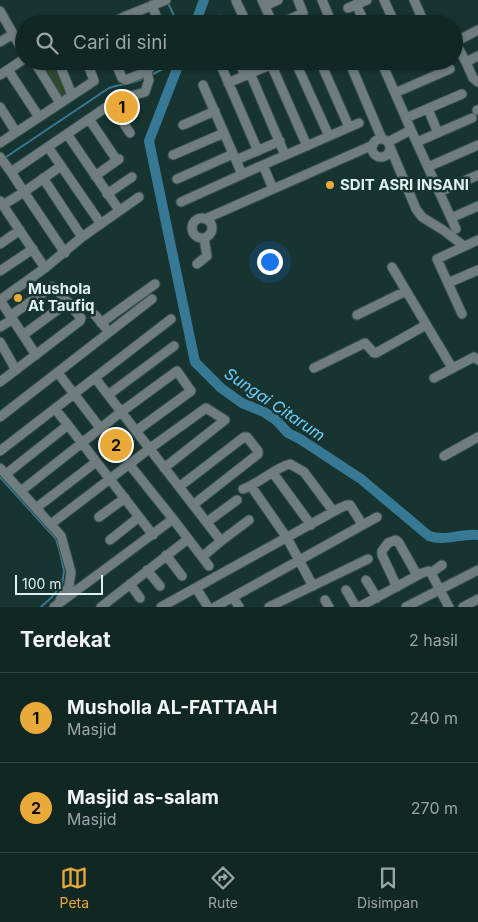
<!DOCTYPE html>
<html lang="id">
<style>
body{margin:0;font-family:Inter,sans-serif;background:#1e3331;color:#f1f3f6}
.scale{position:absolute;left:15px;bottom:12px;width:88px;box-sizing:border-box;padding-left:5px;border:2px solid #dff0ed;border-top:0;font-size:14px;line-height:18px;white-space:nowrap;color:#dff0ed;-webkit-text-stroke:4px #173430;paint-order:stroke}
.you{position:absolute;left:269px;top:261px;width:18px;height:18px;margin:-12px;border:4px solid #fff;border-radius:50%;background:#1a73e8;box-shadow:0 0 0 8px #1a73e833}
.badge{display:grid;place-items:center;width:32px;height:32px;border-radius:50%;background:#eaaa39;color:#111;font-size:16px;font-weight:700}
.pin{position:absolute;translate:-50% -50%;border:2px solid #fff;box-shadow:0 1px 5px #0006}
.list{margin:0;padding:0;list-style:none}
h2{display:flex;justify-content:space-between;align-items:center;height:65px;margin:0;padding:0 20px;font-size:21px}
h2 small{font-size:16px;font-weight:400;color:#9ca5a6}
.list li{display:grid;grid-template-columns:32px 1fr auto;gap:15px;align-items:center;box-sizing:border-box;height:90px;padding:0 20px;border-top:1px solid #304441}
.list b{display:block;font-size:19px;white-space:nowrap}
.list p{margin:0;font-size:16px;white-space:nowrap;color:#9ca5a6}
.list em{font-size:16px;font-style:normal;color:#9ca5a6}
.icon{flex:none;width:28px;height:28px;fill:none;stroke:currentColor;stroke-width:2;stroke-linecap:round;stroke-linejoin:round}
.map{position:relative;flex:none;width:478px;height:607px;overflow:hidden}
.search{position:absolute;background:#112724;box-shadow:0 1px 4px #0004;left:15px;right:15px;top:15px;height:55px;display:flex;align-items:center;gap:12px;box-sizing:border-box;padding:0 18px;border-radius:28px;color:#9ca5a6;font-size:19px}
.sheet{height:245px;background:#112724}
nav{display:flex;justify-content:space-around;align-items:center;box-sizing:border-box;height:70px;border-top:1px solid #304441;background:#112724;font-size:14px;color:#9ca5a6}
nav a{display:grid;justify-items:center;gap:2px}
nav .on{color:#eaaa39}
.map>svg:first-child{display:block}
</style>
<div class="map">
<svg width="478" height="607" viewBox="0 0 478 607">
<rect width="100%" height="100%" fill="#173430"/>
<!-- green -->
<path fill="#31482f" d="M34,61H58L72,95L60,103Z"/>
<g fill="none" stroke-linecap="round" stroke-linejoin="round">
<!-- stream -->
<path stroke="#377995" stroke-width="2" d="M168,3L178,24
M153,74L167,67L170,61
M6,157L109,88C122,83 131,85 144,78
M0,477L56,539L60,552L64,571L62,584L52,597L41,607"/>
<!-- river -->
<path stroke="#377995" stroke-width="10" d="M195,24L204,0
M180,61L149,141L195,362L221,388L242,403L264,412L276,420L288,433L300,439L361,479L429,536C445,542 461,533 478,535"/>
<defs>
<path id="minor" d="M262,0L273,24
M322,0L332,24
M384,0L395,24
M414,0L422,18V20L418,24
M236,1L247,24
M356,4L365,24
M152,5L159,24
M265,6L278,0
M348,8L367,0
M0,11L24,53
M126,16L166,0
M220,20L222,24
M108,24L126,16L129,24
M279,24L303,13L298,0
M0,42L13,34
M478,56L466,62L473,78L478,82
M34,61L60,103
M58,61L72,95
M115,61L122,78L126,80L148,71L153,61
M219,61L258,151
M239,61L245,76
M295,61L329,136
M320,61L349,127
M349,61L382,139
M381,61L411,130
M466,62L455,42L478,30
M271,64L307,146
M384,68L397,61
M8,70L39,117
M250,73L285,155
M0,75L24,59
M228,83L279,61
M203,85L242,174
M395,93L450,69
M111,104L130,133
M0,107L16,132
M428,109L438,133
M477,110H478
M406,118L462,94
M89,119L114,156
M122,120L130,97
M183,125L215,111
M67,134L119,210
M372 148a9 9 0 1 1 18 0a9 9 0 1 1-18 0Z
M388,142L411,130L456,229
M417,142L472,118
M0,143L94,81L87,61
M48,147L101,224
M390,147L416,209L422,217L443,230L464,246
M173,155L224,133
M0,157L11,172
M236,160L280,141
M263,165L359,123
M61,166L24,192L65,253
M428,167L478,145
M95,176L119,159
M43,178L82,237
M177,179L233,154
M439,192L478,175
M107,194L132,177
M0,201L45,268L82,237L139,197
M181,202L263,165L273,189
M3,205L24,192L11,172L111,104L124,98L145,92L149,80L144,61
M451,218L478,206
M192 228a10 10 0 1 1 20 0a10 10 0 1 1-20 0Z
M205,219L373,145
M0,244L20,230
M197,264L207,256L204,238
M392,267L451,366L453,368L474,357L478,360
M0,271L33,249
M448,283L478,270
M0,300L36,355
M0,300L45,268
M462,314L437,259L478,240
M95,315L105,327
M357,315L406,291
M101,323L155,284
M0,327L13,319
M23,335L68,302
M0,342L16,370
M314,368L365,343L374,353H376L426,325
M58,373L101,429
M95,378L221,541L202,557
M434,378L453,368
M0,382L80,321L81,318L55,288L52,287L10,316
M108,395L174,346
M0,417L152,299
M68,425L153,535
M0,451L171,319
M444,456L478,437
M129,464L173,519
M0,468L61,536L71,572L69,586L60,600
M273,473L311,525
M6,474L68,425L55,409
M251,486L287,538L313,586
M179,487L244,437H247L258,451V454L193,505
M243,489C259,484 274,468 290,464L304,472L333,511
M21,491L121,412L177,371L191,391L136,431
M36,508L96,462
M99,517L125,498
M207,522L237,500
M51,524L149,449L206,408L225,420L164,468
M110,540L139,517
M221,541L249,520
M166,555L182,576
M147,570L160,586
M431,573L449,607
M366,580L377,598
M130,584L140,598
M397,587L382,555V551L388,543L396,540L399,543L417,575
M196,588L208,607
M346,590L356,607
M233,597L239,607
M325,600L329,607
M54,607L173,519L209,566
M101,607L188,539
M161,607L340,508L347,505H350L362,524
M215,607L377,517
M269,607L368,559
M359,607L422,573L429,571L431,573L442,565
M406,607L478,570
M463,607L478,599"/>
</defs>
<!-- minor casing -->
<use href="#minor" stroke="#37524e" stroke-width="11"/>
<!-- minor -->
<use href="#minor" stroke="#707d7f" stroke-width="9"/>
</g>
<!-- markers -->
<g fill="#eaaa39" stroke="#173430" stroke-width="2">
<circle cx="330" cy="185" r="5"/>
<circle cx="18" cy="298" r="5"/>
</g>
<g text-anchor="middle" stroke-width="5" stroke-linejoin="round" paint-order="stroke">
<!-- poi labels -->
<g font-size="15" font-weight="bold" fill="#dff0ed" stroke="#173430" text-anchor="start">
<text x="340" y="190">SDIT ASRI INSANI</text>
<text x="28" y="294">Mushola<tspan x="28" dy="17">At Taufiq</tspan></text>
</g>
<!-- water labels -->
<g font-size="16" font-style="italic" fill="#6ccef8" stroke="#173430">
<text transform="translate(275 404) rotate(34)" y="6">Sungai Citarum</text>
</g>
</g>
</svg>
<div class="scale">100 m</div>
<div class="you"></div>
<div class="pin badge" style="left:122px;top:107px">1</div>
<div class="pin badge" style="left:116px;top:445px">2</div>
<div class="search"><svg class="icon" aria-label="search" viewBox="0 0 24 24"><circle cx="10" cy="10" r="6"/><path d="M15 15l6 6"/></svg>Cari di sini</div>
</div>
<section class="sheet">
<h2>Terdekat<small>2 hasil</small></h2>
<ul class="list">
<li><span class="badge">1</span><div><b>Musholla AL-FATTAAH</b><p>Masjid</p></div><em>240 m</em></li>
<li><span class="badge">2</span><div><b>Masjid as-salam</b><p>Masjid</p></div><em>270 m</em></li>
</ul>
</section>
<nav>
<a class="on"><svg class="icon" aria-label="map" viewBox="0 0 24 24"><path d="M3 6l6-2 6 2 6-2v14l-6 2-6-2-6 2zM9 4v14M15 6v14"/></svg>Peta</a>
<a><svg class="icon" aria-label="directions" viewBox="0 0 24 24"><path d="M12 3l9 9-9 9-9-9zM9 14v-3h6M13 9l2 2-2 2"/></svg>Rute</a>
<a><svg class="icon" aria-label="saved" viewBox="0 0 24 24"><path d="M7 4h10v16l-5-4-5 4z"/></svg>Disimpan</a>
</nav>
